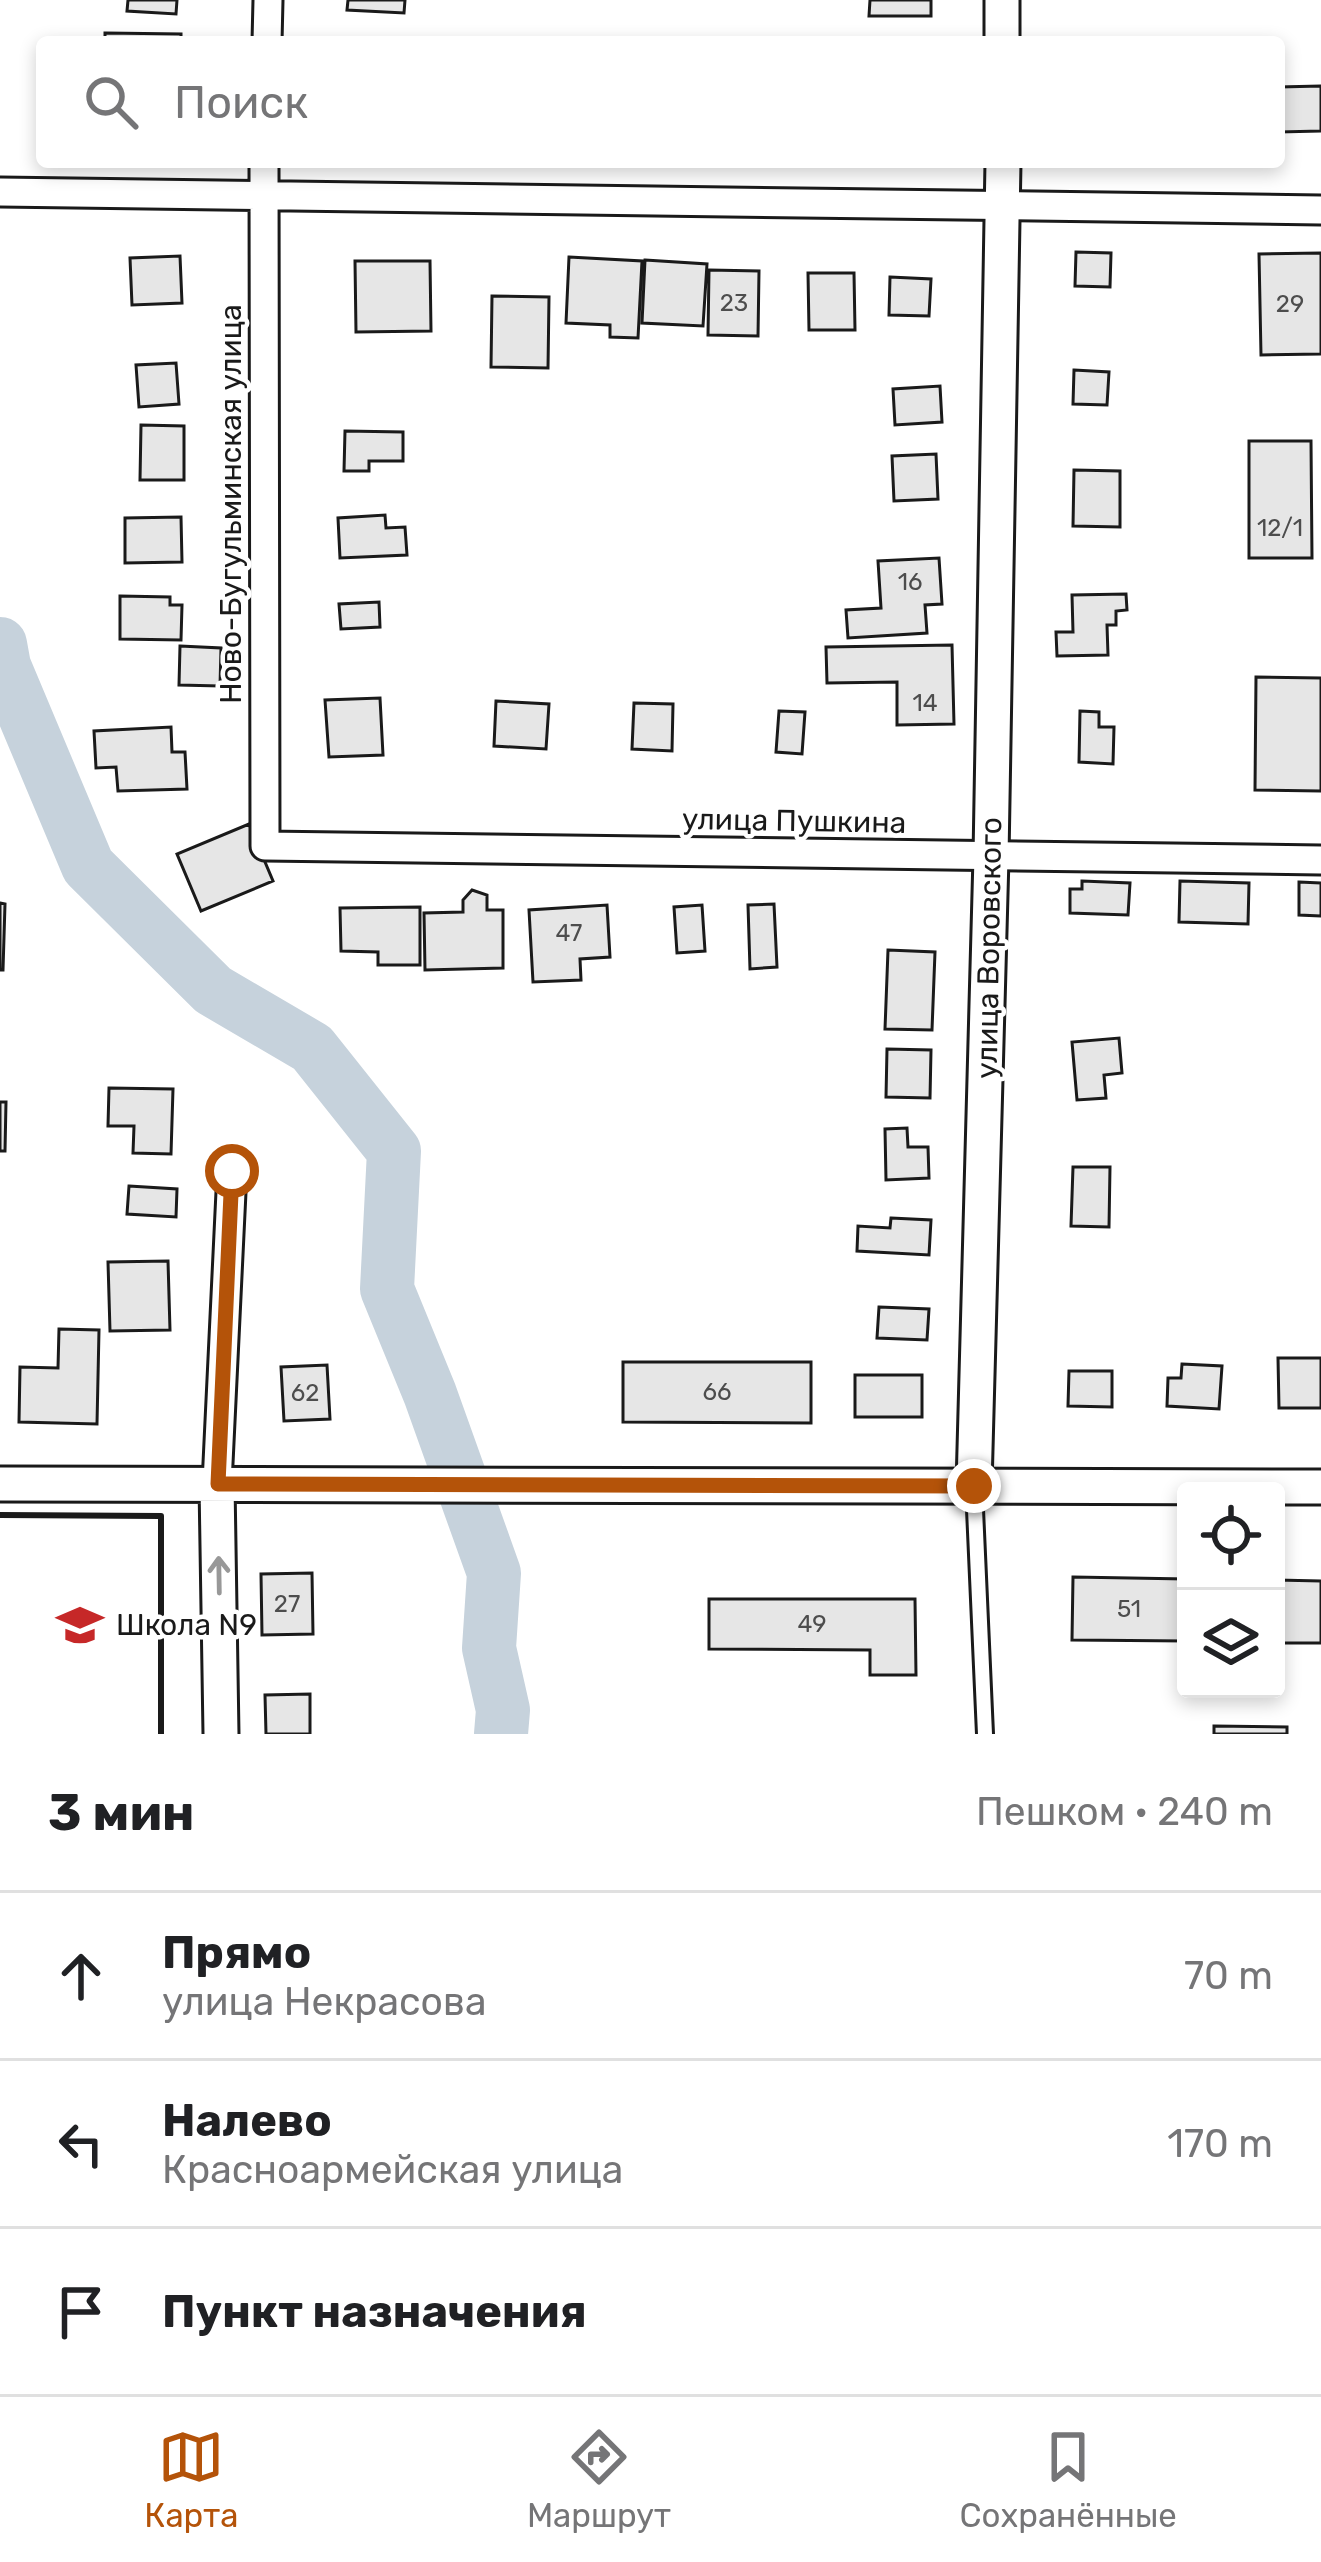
<!DOCTYPE html>
<html lang="ru">
<meta charset="utf-8">
<style>
body{margin:0;font-family:Rubik,sans-serif;background:#f2f2f2;color:#202124}
.controls{position:absolute;right:36px;bottom:36px;display:grid;overflow:hidden;border-radius:12px;box-shadow:0 6px 18px #0003}
.controls button{width:108px;height:108px;display:grid;place-items:center;padding:0;border:0;border-bottom:3px solid #e0e0e0;background:#fff;color:#202124;font:60px sans-serif}
.stop{position:absolute;width:36px;height:36px;margin:-27px;border:9px solid #b45309;border-radius:50%;background:#fff}
.stop.end{background:#b45309;border-color:#fff;box-shadow:0 3px 12px #0008}
.list{margin:0;padding:0;list-style:none}
h2{display:flex;justify-content:space-between;align-items:center;height:156px;margin:0;padding:0 48px;font-size:51px}
h2 small{font-size:39px;font-weight:400;color:#757577}
.list li{display:grid;grid-template-columns:78px 1fr auto;gap:36px;align-items:center;box-sizing:border-box;height:168px;padding:0 48px;border-top:3px solid #e0e0e0}
.list b{display:block;font-size:45px;white-space:nowrap}
.list p{margin:0;font-size:39px;white-space:nowrap;color:#757577}
.list em{font-size:39px;font-style:normal;color:#757577}
.icon{flex:none;width:66px;height:66px;fill:none;stroke:currentColor;stroke-width:2;stroke-linecap:round;stroke-linejoin:round}
.map{position:relative;flex:none;width:1321px;height:1734px;overflow:hidden}
.search{position:absolute;background:#fff;box-shadow:0 6px 18px #0003;left:36px;right:36px;top:36px;height:132px;display:flex;align-items:center;gap:30px;box-sizing:border-box;padding:0 42px;border-radius:12px;color:#757577;font-size:45px}
.sheet{height:660px;background:#fff}
nav{display:flex;justify-content:space-around;align-items:center;box-sizing:border-box;height:168px;border-top:3px solid #e0e0e0;background:#fff;font-size:33px;color:#757577}
nav a{display:grid;justify-items:center;gap:6px}
nav .on{color:#b45309}
.map>svg:first-child{display:block}
</style>
<div class="map">
<svg width="1321" height="1734" viewBox="0 0 1321 1734">
<rect width="100%" height="100%" fill="#fff"/>
<g fill="none" stroke-linecap="round" stroke-linejoin="round">
<!-- river -->
<path stroke="#c6d2dc" stroke-width="54" d="M0,644L4,666L88,866L213,990L312,1048L394,1151L387,1289L430,1394L494,1573L489,1648L503,1710L501,1734"/>
</g>
<!-- building -->
<path fill="#e6e6e6" stroke="#1a1a1a" stroke-width="3" d="M128,0H177L176,14L127,11Z
M348,0H405L404,13L347,10Z
M870,0H931V16H869Z
M105,33L181,34V42H105Z
M1321,86V131L1279,132V87Z
M1076,252L1111,253L1110,287L1075,286Z
M1321,253V354L1261,355L1259,254Z
M180,256L182,303L132,305L130,258Z
M569,257L642,261L638,338L610,337V325L566,323Z
M645,260L707,264L703,326L642,323Z
M355,261H430L431,331L356,332Z
M709,270L759,271L758,336L708,335Z
M808,273H854L855,330H809Z
M890,277L931,279L929,316L889,315Z
M492,296L549,297L548,368L491,367Z
M176,363L179,404L139,407L136,365Z
M1074,370L1109,372L1107,405L1073,404Z
M940,386L942,422L895,425L893,389Z
M141,425L184,426V480H140Z
M345,431L403,432V461H369V471H344Z
M1249,441H1311L1312,558H1249Z
M936,454L938,499L894,501L892,456Z
M1074,470L1120,471V527L1073,526Z
M385,515L386,528L405,527L407,555L340,558L338,518Z
M181,517L182,562L125,563V518Z
M939,558L942,604L925,605L927,633L848,638L846,610L881,608L878,561Z
M1126,594L1127,610L1116,611V625H1107L1108,655L1057,656L1056,632H1073L1072,595Z
M120,596L170,597V605H182L181,640L120,639Z
M379,602L380,627L341,629L339,604Z
M952,645L954,724L897,725V682L827,683L826,647Z
M180,646L221,648L220,686L179,685Z
M1256,677L1321,678V791L1255,790Z
M380,698L383,755L329,757L325,700Z
M496,701L549,704L546,749L494,746Z
M634,703L673,704L672,751L632,749Z
M779,711L805,712L802,754L776,752Z
M1080,711L1099,712V727H1114L1113,764L1079,762Z
M171,727L172,752H185L187,789L118,791L116,767L96,768L94,731Z
M249,824L273,881L201,911L177,854Z
M1082,881L1130,883L1128,915L1070,913V889H1082Z
M1180,881L1249,883L1248,924L1179,922Z
M1299,882L1321,883V916L1299,915Z
M472,890L487,895V910H503V968L425,970L424,913L463,912V900Z
M0,903L5,904L3,970H0Z
M774,904L777,967L750,969L748,905Z
M607,905L610,957L580,959L581,980L533,982L529,910Z
M702,905L705,951L677,953L674,907Z
M420,907V965H378V952L341,951L340,908Z
M888,950L935,952L932,1030L885,1029Z
M1119,1038L1122,1073L1104,1075L1106,1098L1077,1100L1072,1042Z
M887,1049L931,1050L930,1098L886,1097Z
M109,1088L173,1089L171,1154L133,1153L134,1126H108Z
M0,1102H6L5,1151H0Z
M907,1128L908,1147H928L929,1178L886,1180L885,1129Z
M1073,1167H1110L1109,1227L1071,1226Z
M129,1186L177,1189L176,1217L127,1214Z
M891,1218L931,1220L929,1255L857,1251L858,1226L890,1228Z
M168,1261L170,1330L110,1331L108,1262Z
M879,1307L929,1309L927,1340L877,1338Z
M59,1329L99,1330L97,1424L19,1422L20,1367L58,1368Z
M1278,1358H1321V1408H1279Z
M623,1362H811V1423L623,1422Z
M1182,1364L1222,1366L1219,1409L1167,1406L1168,1378H1181Z
M327,1365L330,1419L284,1421L281,1367Z
M1069,1371H1112V1407L1068,1406Z
M855,1375H922V1417H855Z
M312,1573L313,1634L262,1635L261,1574Z
M1073,1577L1186,1579V1641L1072,1640Z
M1276,1580L1321,1581V1643H1276Z
M709,1599H915L916,1675H870V1650L709,1649Z
M310,1694V1734H266L265,1695Z
M1214,1726L1287,1727V1734H1214Z"/>
<g fill="none" stroke-linecap="round" stroke-linejoin="round">
<defs>
<path id="service" d="M974,1487L985,1734"/>
<path id="minor" d="M267,42L268,0
M264,162L265,846L1321,860
M0,192L1321,210
M217,1484L232,1171"/>
<path id="tertiary" d="M1002,0V42
M0,1484L1321,1487
M217,1484L221,1734
M974,1486L991,857L1003,162"/>
</defs>
<!-- service casing -->
<use href="#service" stroke="#1a1a1a" stroke-width="20"/>
<!-- minor casing -->
<use href="#minor" stroke="#1a1a1a" stroke-width="33"/>
<!-- tertiary casing -->
<use href="#tertiary" stroke="#1a1a1a" stroke-width="39"/>
<!-- service -->
<use href="#service" stroke="#fff" stroke-width="14"/>
<!-- minor -->
<use href="#minor" stroke="#fff" stroke-width="27"/>
<!-- tertiary -->
<use href="#tertiary" stroke="#fff" stroke-width="33"/>
<!-- wall -->
<path stroke="#1a1a1a" stroke-width="6" d="M0,1515L161,1516V1734"/>
</g>
<!-- one-way arrows -->
<defs><path id="oneway-shaft" d="M-6 0H5M1.5-3L5.5 0L1.5 3" fill="none" stroke-width="1.6" stroke-linecap="round" stroke-linejoin="round" transform="scale(3)"/></defs>
<use stroke="#989898" href="#oneway-shaft" transform="translate(219 1575) rotate(-91)"/>
<g fill="none" stroke-linecap="round" stroke-linejoin="round">
<!-- route -->
<path stroke="#b45309" stroke-width="15" d="M232,1171L218,1484L974,1486"/>
</g>
<!-- icons -->
<defs>
<symbol id="school-bare" viewBox="-9 -9 18 18"><path d="M0-5L7-2L0 1L-7-2ZM-4 1L0 2.5L4 1V4Q0 6-4 4Z" fill="#c62828" stroke="#fff" stroke-width="2.5" paint-order="stroke"/></symbol>
</defs>
<g fill-rule="evenodd">
<use href="#school-bare" x="47" y="1592" width="66" height="66"/>
</g>
<g text-anchor="middle" stroke-width="9" stroke-linejoin="round" paint-order="stroke">
<!-- number labels -->
<g font-size="24" fill="#4d4d4d">
<text x="734" y="311">23</text>
<text x="1290" y="312">29</text>
<text x="1280" y="536">12/1</text>
<text x="910" y="590">16</text>
<text x="925" y="711">14</text>
<text x="569" y="941">47</text>
<text x="717" y="1400">66</text>
<text x="305" y="1401">62</text>
<text x="287" y="1612">27</text>
<text x="1129" y="1617">51</text>
<text x="812" y="1632">49</text>
</g>
<!-- street labels -->
<g font-size="30" fill="#1a1a1a" stroke="#fff">
<text transform="translate(231 504) rotate(-90)" y="10">Ново-Бугульминская улица</text>
<text transform="translate(794 821) rotate(1)" y="10">улица Пушкина</text>
<text transform="translate(989 948) rotate(-89)" y="10">улица Воровского</text>
</g>
<!-- poi labels -->
<g font-size="30" fill="#1a1a1a" stroke="#fff" text-anchor="start">
<text x="116" y="1635">Школа N9</text>
</g>
</g>
</svg>
<div class="controls">
<button><svg class="icon" aria-label="locate" viewBox="0 0 24 24"><circle cx="12" cy="12" r="6"/><path d="M12 2v4M12 18v4M2 12h4M18 12h4"/></svg></button>
<button><svg class="icon" aria-label="layers" viewBox="0 0 24 24"><path d="M12 4l9 5-9 5-9-5zM3 14l9 5 9-5"/></svg></button>
</div>
<div class="stop" style="left:232px;top:1171px"></div>
<div class="stop end" style="left:974px;top:1486px"></div>
<div class="search"><svg class="icon" aria-label="search" viewBox="0 0 24 24"><circle cx="10" cy="10" r="6"/><path d="M15 15l6 6"/></svg>Поиск</div>
</div>
<section class="sheet">
<h2>3 мин<small>Пешком · 240 m</small></h2>
<ul class="list">
<li><svg class="icon" aria-label="ahead" viewBox="0 0 24 24"><path d="M12 20V5M6 11l6-6 6 6"/></svg><div><b>Прямо</b><p>улица Некрасова</p></div><em>70 m</em></li>
<li><svg class="icon" aria-label="left" viewBox="0 0 24 24"><path d="M17 20v-9H6M10 6l-5 5 5 5"/></svg><div><b>Налево</b><p>Красноармейская улица</p></div><em>170 m</em></li>
<li><svg class="icon" aria-label="arrive" viewBox="0 0 24 24"><path d="M6 21V4h12l-3 4 3 4H6"/></svg><div><b>Пункт назначения</b></div></li>
</ul>
</section>
<nav>
<a class="on"><svg class="icon" aria-label="map" viewBox="0 0 24 24"><path d="M3 6l6-2 6 2 6-2v14l-6 2-6-2-6 2zM9 4v14M15 6v14"/></svg>Карта</a>
<a><svg class="icon" aria-label="directions" viewBox="0 0 24 24"><path d="M12 3l9 9-9 9-9-9zM9 14v-3h6M13 9l2 2-2 2"/></svg>Маршрут</a>
<a><svg class="icon" aria-label="saved" viewBox="0 0 24 24"><path d="M7 4h10v16l-5-4-5 4z"/></svg>Сохранённые</a>
</nav>
